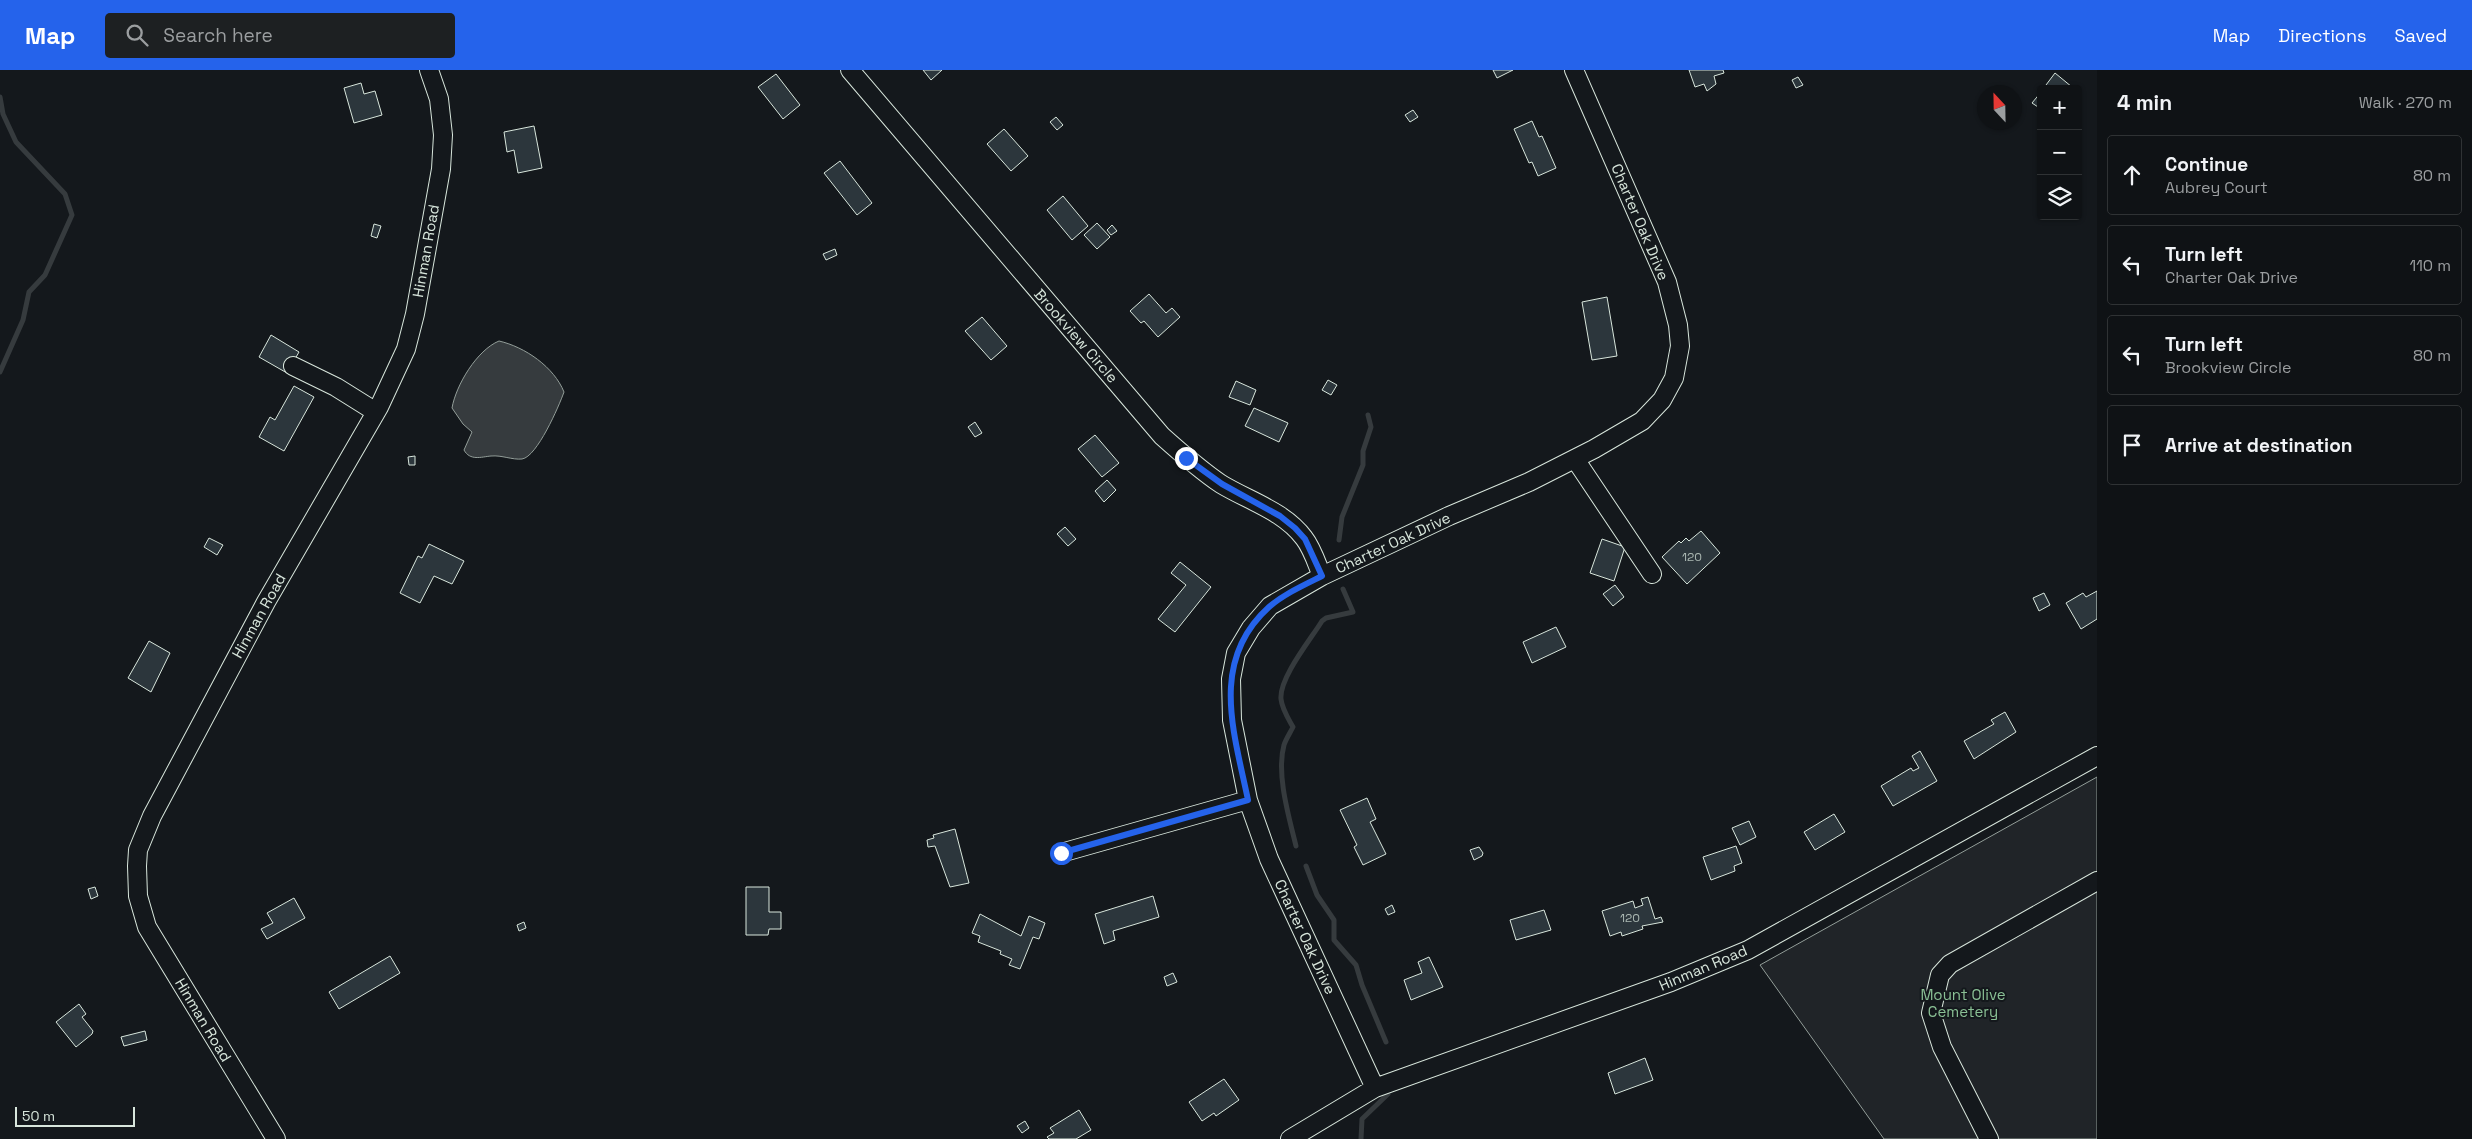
<!DOCTYPE html>
<meta charset="utf-8">
<style>
body{margin:0;font-family:"Space Grotesk",sans-serif;background:#1d2022;color:#f1f3f6}
.controls{position:absolute;right:15px;top:15px;display:grid;overflow:hidden;border-radius:5px;box-shadow:0 1px 4px #0004}
.controls button{width:45px;height:45px;display:grid;place-items:center;padding:0;border:0;border-bottom:1px solid #2f3234;background:#0f1215;color:#f1f3f6;font:25px sans-serif}
.compass{position:absolute;left:1977px;top:15px;width:45px;height:45px;border-radius:50%;background:#0f1215;box-shadow:0 1px 4px #0004;rotate:338deg}
.scale{position:absolute;left:15px;bottom:12px;width:120px;box-sizing:border-box;padding-left:5px;border:2px solid #d8e6dc;border-top:0;font-size:14px;line-height:18px;white-space:nowrap;color:#d8e6dc;-webkit-text-stroke:4px #14181c;paint-order:stroke}
.stop{position:absolute;width:15px;height:15px;margin:-11px;border:4px solid #2563eb;border-radius:50%;background:#fff}
.stop.end{background:#2563eb;border-color:#fff;box-shadow:0 1px 5px #0008}
.list{margin:0;padding:0;list-style:none}
h2{display:flex;justify-content:space-between;align-items:center;height:65px;margin:0;padding:0 20px;font-size:21px}
h2 small{font-size:16px;font-weight:400;color:#9b9ea0}
.list li{display:grid;grid-template-columns:32px 1fr auto;gap:15px;align-items:center;box-sizing:border-box;height:80px;margin:0 10px 10px;padding:0 10px;border:1px solid #2f3234;border-radius:5px}
.list b{display:block;font-size:19px;white-space:nowrap}
.list p{margin:0;font-size:16px;white-space:nowrap;color:#9b9ea0}
.list em{font-size:16px;font-style:normal;color:#9b9ea0}
.icon{flex:none;width:28px;height:28px;fill:none;stroke:currentColor;stroke-width:2;stroke-linecap:round;stroke-linejoin:round}
.map{position:relative;flex:none;width:2097px;height:1069px;overflow:hidden}
header{display:flex;align-items:center;gap:30px;box-sizing:border-box;height:70px;padding:0 25px;background:#2563eb;color:#fff}
header strong{font-size:24px}
nav{display:flex;gap:28px;margin-inline-start:auto;font-size:18px}
.search{width:350px;height:45px;background:#1d2022;display:flex;align-items:center;gap:12px;box-sizing:border-box;padding:0 18px;border-radius:5px;color:#9b9ea0;font-size:19px}
main{display:flex}
aside{flex:1;background:#0f1215}
.map>svg:first-child{display:block}
</style>
<header>
<strong>Map</strong>
<div class="search"><svg class="icon" aria-label="search" viewBox="0 0 24 24"><circle cx="10" cy="10" r="6"/><path d="M15 15l6 6"/></svg>Search here</div>
<nav><a>Map</a><a>Directions</a><a>Saved</a></nav>
</header>
<main>
<div class="map">
<svg width="2097" height="1069" viewBox="0 0 2097 1069">
<rect width="100%" height="100%" fill="#14181c"/>
<!-- green -->
<path fill="#202428" stroke="#939e99" d="M2097,707V1069H1884L1760,895Z"/>
<!-- water -->
<path fill="#363b3e" stroke="#939e99" d="M499,271C525,277 554,297 564,322C559,336 537,387 522,389C512,390 502,385 491,386C481,387 470,391 464,380L472,362L463,354L452,338C456,315 477,280 499,271Z"/>
<g fill="none" stroke-linecap="round" stroke-linejoin="round">
<!-- stream -->
<path stroke="#363b3e" stroke-width="5" d="M0,27L3,44L16,72L65,124L72,145L45,205L29,222L23,250L0,302
M1339,470L1342,447L1363,395V381L1371,357L1368,345
M1296,776C1289,747 1276,704 1284,675C1286,669 1290,663 1293,657C1288,648 1282,639 1281,629C1279,608 1311,569 1322,551L1326,548L1353,542L1343,519
M1306,796L1317,825L1334,850V870L1356,895L1362,915L1386,972
M1361,1069L1362,1049L1388,1024"/>
</g>
<!-- building -->
<path fill="#2c363c" stroke="#d8e6dc" d="M923,0H942L931,10Z
M1493,0H1513L1497,8Z
M1689,0H1723L1724,3L1714,6L1716,14L1707,21L1704,14L1695,17Z
M2055,3L2072,17L2071,19H2043Z
M776,4L800,35L783,49L758,17Z
M1798,7L1803,15L1796,18L1792,10Z
M361,13L364,24L375,21L382,45L354,53L344,18Z
M2041,22V39L2032,33Z
M1413,40L1418,47L1410,52L1405,45Z
M1056,47L1063,55L1057,60L1050,52Z
M1532,51L1539,67L1542,66L1556,98L1538,106L1532,92L1529,93L1514,59Z
M534,56L542,98L518,103L514,80L507,82L504,62Z
M1004,59L1028,86L1011,101L987,74Z
M840,91L872,133L857,145L824,103Z
M1063,126L1088,156L1072,170L1047,140Z
M1097,153L1110,167L1097,179L1084,165Z
M374,154L381,156L377,168L371,166Z
M1112,155L1117,161L1111,165L1107,160Z
M835,179L837,185L826,190L823,184Z
M1149,224L1166,243L1172,238L1180,247L1158,267L1144,251L1141,253L1130,241Z
M1607,227L1617,286L1592,290L1582,232Z
M982,247L1007,276L991,290L965,261Z
M271,265L299,282L287,303L259,287Z
M1328,310L1337,315L1331,325L1322,320Z
M1236,311L1256,320L1250,335L1229,327Z
M294,316L314,327L284,381L259,367L270,347L275,350Z
M1254,338L1288,353L1279,372L1245,356Z
M975,352L982,363L975,367L968,357Z
M1095,365L1119,393L1102,407L1078,379Z
M415,386V395H409L408,387Z
M1107,410L1116,420L1104,432L1095,421Z
M1065,457L1076,469L1068,476L1057,464Z
M1701,461L1720,483L1687,514L1662,487L1679,471L1681,473L1686,468L1689,471Z
M209,468L223,475L217,485L204,477Z
M1602,469L1625,477L1614,511L1590,503Z
M429,474L464,491L452,514L434,506L420,533L400,523L418,486L422,488Z
M1180,492L1211,517L1175,562L1158,549L1186,515L1171,503Z
M1615,515L1624,527L1613,536L1603,524Z
M2097,521V549L2081,559L2066,533L2083,523L2086,527Z
M2044,523L2050,535L2039,541L2033,528Z
M1556,557L1566,577L1532,593L1523,572Z
M149,571L170,583L151,622L128,608Z
M2005,642L2016,662L1974,689L1964,671L1994,654L1991,650Z
M1920,681L1937,711L1893,736L1881,716L1911,698L1913,701L1919,698L1912,686Z
M1367,728L1376,749L1370,752L1386,784L1363,795L1354,777L1357,775L1340,740Z
M1834,744L1845,762L1815,780L1804,762Z
M1749,751L1756,767L1740,775L1732,758Z
M955,759L969,813L950,817L935,776L928,777L927,770L934,768L933,765Z
M1736,776L1742,793L1734,796L1735,801L1711,810L1703,787Z
M1479,777L1483,783L1482,786L1474,790L1470,780Z
M95,817L98,826L91,829L88,819Z
M746,817H769V842H781V859H769L768,865H746Z
M1153,826L1159,847L1113,861L1115,870L1104,874L1095,844Z
M1648,827L1655,849L1661,847L1663,852L1642,856L1643,859L1622,866L1621,862L1610,866L1602,841L1633,831L1635,838L1643,835L1641,829Z
M294,828L305,848L267,869L261,859L273,853L267,843Z
M1392,835L1395,842L1388,845L1385,839Z
M1544,840L1551,860L1516,870L1510,850Z
M980,844L1021,866L1029,846L1045,853L1039,869L1033,867L1020,899L1009,895L1012,889L1000,884L1001,881L978,872L980,866L972,863Z
M524,852L526,858L519,861L517,855Z
M390,886L400,903L339,939L329,922Z
M1429,887L1443,917L1411,930L1404,910L1422,903L1418,892Z
M1173,903L1177,912L1167,916L1164,907Z
M79,934L86,944L82,947L93,961L92,964L76,977L56,952Z
M145,961L147,970L124,976L121,967Z
M1645,988L1653,1010L1615,1024L1608,1003Z
M1224,1009L1239,1030L1216,1046L1214,1043L1202,1051L1189,1032Z
M1079,1040L1091,1060L1076,1069H1049L1047,1067L1054,1063L1050,1058Z
M1025,1051L1029,1058L1022,1063L1017,1056Z"/>
<g fill="none" stroke-linecap="round" stroke-linejoin="round">
<defs>
<path id="minor" d="M850,0L1162,366C1181,383 1200,400 1221,414C1249,431 1284,441 1304,468C1312,478 1317,494 1322,506
M293,296L336,317L376,342
M1575,389L1652,504
M1061,783L1248,730
M1375,1018L1269,789L1248,730L1232,650L1231,609L1236,583L1251,558L1270,536L1322,506L1449,446L1529,412L1594,379L1642,351L1662,330L1674,308L1680,276L1678,255L1667,212L1574,0
M276,1069L147,857L138,826L137,796L138,780L152,746L266,532L379,337L406,279L415,244L441,99L443,65L439,29L429,0
M1290,1069L1375,1018L1671,912L1748,880L2097,686
M1989,1069L1942,977L1931,943L1940,905L1950,894L2097,811"/>
</defs>
<!-- minor casing -->
<use href="#minor" stroke="#d8e6dc" stroke-width="20"/>
<!-- minor -->
<use href="#minor" stroke="#14181c" stroke-width="18"/>
</g>
<g fill="none" stroke-linecap="round" stroke-linejoin="round">
<!-- route -->
<path stroke="#2563eb" stroke-width="6" d="M1061,783L1248,730C1234,662 1209,591 1269,537C1284,524 1304,515 1322,506L1305,469L1295,458L1280,446L1222,414L1186,388"/>
</g>
<g text-anchor="middle" stroke-width="4" stroke-linejoin="round" paint-order="stroke">
<!-- number labels -->
<g font-size="12" fill="#adbab4">
<text x="1692" y="491">120</text>
<text x="1630" y="852">120</text>
</g>
<!-- street labels -->
<g font-size="15" fill="#d8e6dc" stroke="#14181c">
<text transform="translate(1640 152) rotate(67)" y="5">Charter Oak Drive</text>
<text transform="translate(426 181) rotate(-80)" y="5">Hinman Road</text>
<text transform="translate(1076 266) rotate(49)" y="5">Brookview Circle</text>
<text transform="translate(1393 473) rotate(-25)" y="5">Charter Oak Drive</text>
<text transform="translate(259 546) rotate(-61)" y="5">Hinman Road</text>
<text transform="translate(1305 867) rotate(65)" y="5">Charter Oak Drive</text>
<text transform="translate(1703 898) rotate(-23)" y="5">Hinman Road</text>
<text transform="translate(203 950) rotate(59)" y="5">Hinman Road</text>
</g>
<!-- park labels -->
<g font-size="15" fill="#8ac095" stroke="#14181c">
<text x="1963" y="930">Mount Olive<tspan x="1963" dy="17">Cemetery</tspan></text>
</g>
</g>
</svg>
<div class="controls">
<button>+</button>
<button>−</button>
<button><svg class="icon" aria-label="layers" viewBox="0 0 24 24"><path d="M12 4l9 5-9 5-9-5zM3 14l9 5 9-5"/></svg></button>
</div>
<svg class="compass" viewBox="-18 -18 36 36"><path d="M0-13l5 13h-10z" fill="#e53935"/><path d="M0 13l5-13h-10z" fill="#9b9ea0"/></svg>
<div class="scale">50 m</div>
<div class="stop" style="left:1061px;top:783px"></div>
<div class="stop end" style="left:1186px;top:388px"></div>
</div>
<aside>
<h2>4 min<small>Walk · 270 m</small></h2>
<ul class="list">
<li><svg class="icon" aria-label="ahead" viewBox="0 0 24 24"><path d="M12 20V5M6 11l6-6 6 6"/></svg><div><b>Continue</b><p>Aubrey Court</p></div><em>80 m</em></li>
<li><svg class="icon" aria-label="left" viewBox="0 0 24 24"><path d="M17 20v-9H6M10 6l-5 5 5 5"/></svg><div><b>Turn left</b><p>Charter Oak Drive</p></div><em>110 m</em></li>
<li><svg class="icon" aria-label="left" viewBox="0 0 24 24"><path d="M17 20v-9H6M10 6l-5 5 5 5"/></svg><div><b>Turn left</b><p>Brookview Circle</p></div><em>80 m</em></li>
<li><svg class="icon" aria-label="arrive" viewBox="0 0 24 24"><path d="M6 21V4h12l-3 4 3 4H6"/></svg><div><b>Arrive at destination</b></div></li>
</ul>
</aside>
</main>
